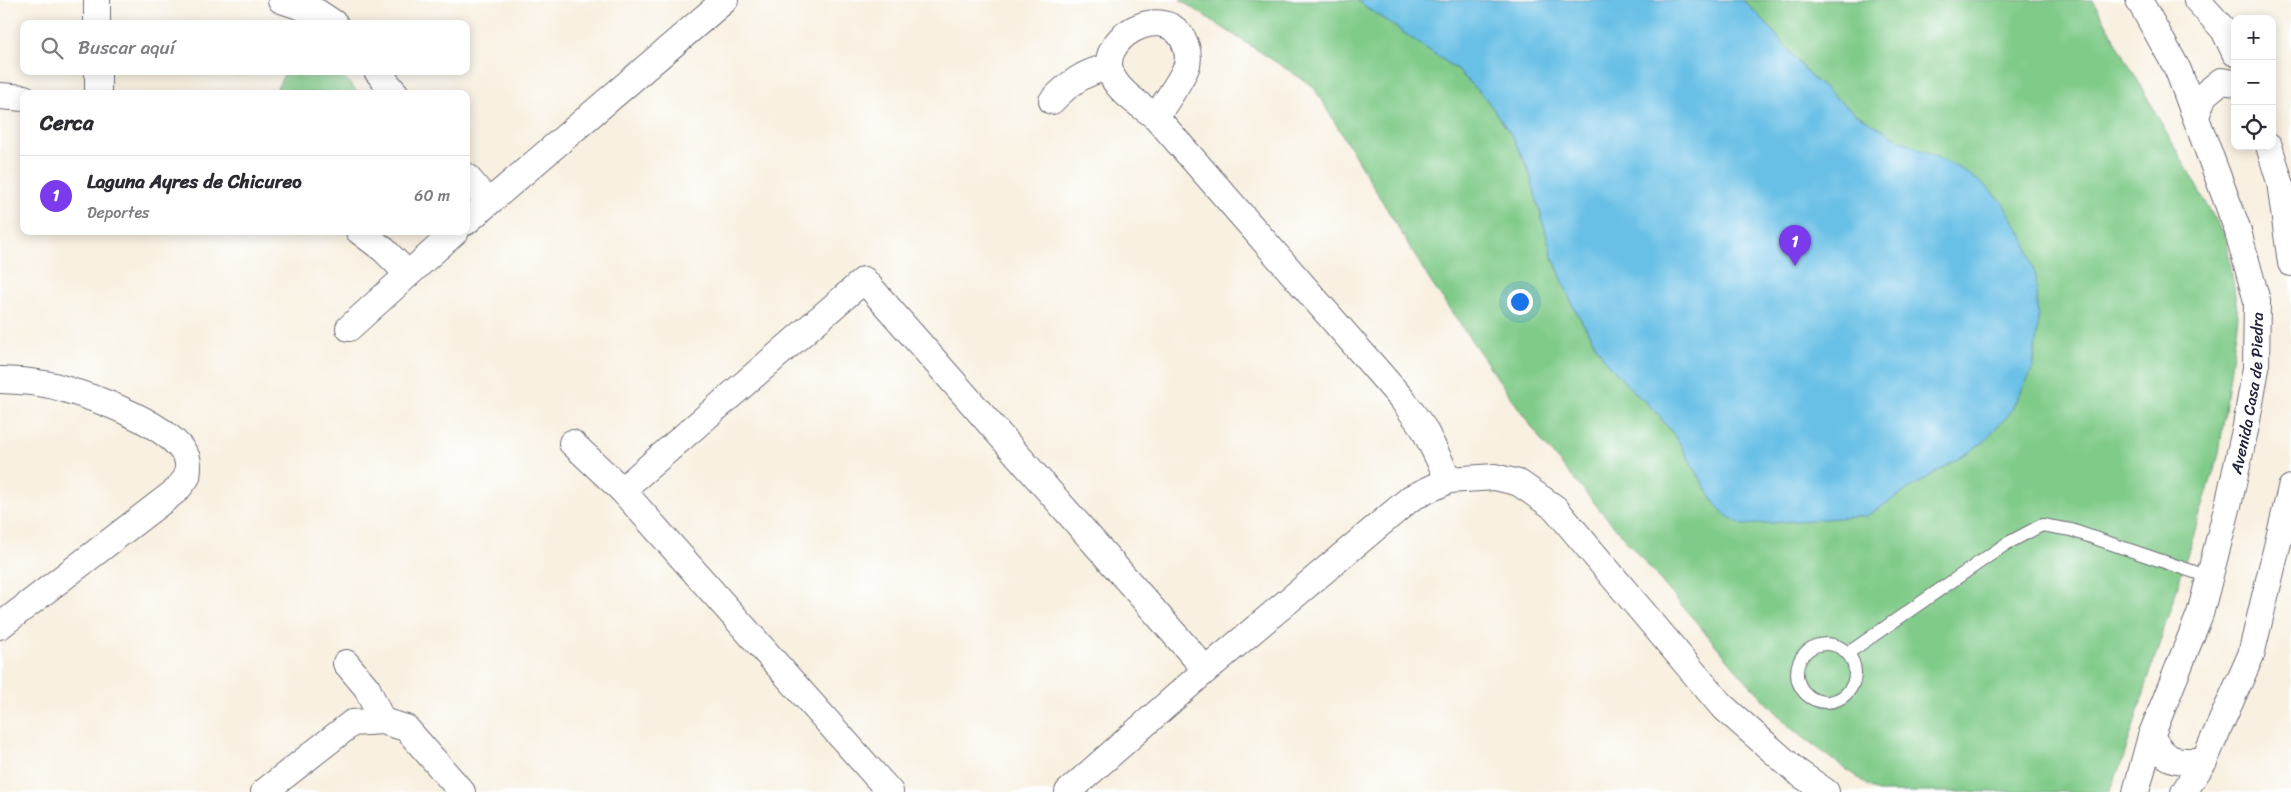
<!DOCTYPE html>
<html lang="es">
<meta charset="utf-8">
<style>
body{margin:0;font-family:Sriracha,sans-serif;background:#f2f2f3;color:#2b2b33}
.controls{position:absolute;right:15px;top:15px;display:grid;overflow:hidden;border-radius:10px;box-shadow:0 2px 12px #0003}
.controls button{width:45px;height:45px;display:grid;place-items:center;padding:0;border:0;border-bottom:1px solid #e1e1e2;background:#fff;color:#2b2b33;font:25px sans-serif}
.you{position:absolute;left:1519px;top:301px;width:18px;height:18px;margin:-12px;border:4px solid #fff;border-radius:50%;background:#1a73e8;box-shadow:0 0 0 8px #1a73e833}
.badge{display:grid;place-items:center;width:32px;height:32px;border-radius:50%;background:#7c3aed;color:#fff;font-size:16px;font-weight:700}
.pin{position:absolute;translate:-50% -41px;filter:drop-shadow(0 1px 2px #0008)}
.pin::after{content:'';position:absolute;top:26px;width:18px;height:15px;background:inherit;clip-path:polygon(0 0,100% 0,50% 100%)}
.list{margin:0;padding:0;list-style:none}
h2{display:flex;justify-content:space-between;align-items:center;height:65px;margin:0;padding:0 20px;font-size:21px}
h2 small{font-size:16px;font-weight:400;color:#7c7c81}
.list li{display:grid;grid-template-columns:32px 1fr auto;gap:15px;align-items:center;box-sizing:border-box;height:80px;padding:0 20px;border-top:1px solid #e1e1e2}
.list b{display:block;font-size:19px;white-space:nowrap}
.list p{margin:0;font-size:16px;white-space:nowrap;color:#7c7c81}
.list em{font-size:16px;font-style:normal;color:#7c7c81}
.icon{flex:none;width:28px;height:28px;fill:none;stroke:currentColor;stroke-width:2;stroke-linecap:round;stroke-linejoin:round}
.map{position:relative;flex:none;width:2291px;height:792px;overflow:hidden}
.search{position:absolute;background:#fff;box-shadow:0 2px 12px #0003;left:20px;top:20px;width:450px;height:55px;display:flex;align-items:center;gap:12px;box-sizing:border-box;padding:0 18px;border-radius:10px;color:#7c7c81;font-size:19px}
.panel{position:absolute;background:#fff;box-shadow:0 2px 12px #0003;left:20px;top:90px;width:450px;height:145px;border-radius:10px}
.map>svg:first-child{display:block}
</style>
<div class="map">
<svg width="2291" height="792" viewBox="0 0 2291 792">
<rect width="100%" height="100%" fill="#fff"/>
<filter id="ink" filterUnits="userSpaceOnUse"><feTurbulence type="fractalNoise" baseFrequency=".02" numOctaves="2"/><feDisplacementMap in="SourceGraphic" scale="10" xChannelSelector="R" yChannelSelector="G"/><feConvolveMatrix kernelMatrix="1 2 1 2 8 2 1 2 1" color-interpolation-filters="sRGB"/></filter>
<filter id="wash" filterUnits="userSpaceOnUse"><feTurbulence type="fractalNoise" baseFrequency=".0096" numOctaves="4" result="noise"/><feDisplacementMap in="SourceGraphic" scale="20" xChannelSelector="R" yChannelSelector="G"/><feGaussianBlur stdDeviation="1.12" result="paint"/><feColorMatrix in="noise" values="0 0 0 0 0 0 0 0 0 0 0 0 0 0 0 0 0 1.4 0 .05"/><feComposite in="paint" operator="in"/></filter>
<g filter="url(#wash)">
<rect width="100%" height="100%" fill="#f8f0e0"/>
<!-- green -->
<path fill="#80cb89" stroke="#517662" d="M1180,0H1356L1455,68L1487,100L1512,136L1529,171L1552,255L1573,306L1588,332L1605,360L1627,385L1657,413L1677,439L1716,505L2010,413L2033,368L2038,325L1901,140L1855,113L1813,79L1759,15L1742,0H2093L2227,241L2238,316L2219,454L2123,759L2109,792H1877L1792,729L1743,677L1543,443L1432,284L1313,86Z
M286,71H339L359,94H274Z"/>
<!-- water -->
<path fill="#69c0e6" stroke="#467190" d="M1356,0H1742L1759,15L1813,79L1855,113L1901,140L1959,168L1982,183L2001,200L2025,239L2036,277L2038,325L2033,368L2010,413L1983,443L1866,516L1743,525L1727,516L1716,505L1677,439L1657,413L1627,385L1605,360L1588,332L1573,306L1552,255L1529,171L1512,136L1487,100L1455,68Z"/>
</g>
<g filter="url(#ink)">
<g fill="none" stroke-linecap="round" stroke-linejoin="round">
<defs>
<path id="lane" d="M1797 673a29 29 0 1 1 58 0a29 29 0 1 1-58 0Z
M1848,653L2006,544L2042,525L2071,530L2209,577"/>
<g id="street">
<path d="M97,0V24"/>
<path d="M281,0L317,12L335,24"/>
<path d="M2197,0L2224,30L2235,53"/>
<path d="M98,71V94"/>
<path d="M377,71L396,94"/>
<path d="M0,96L24,98"/>
<path d="M1052,101C1069,83 1085,72 1109,67"/>
<path d="M2196,116L2204,95L2221,81L2235,83"/>
<path d="M1156,117C1164,104 1183,78 1187,65C1189,56 1187,47 1183,39C1161,0 1094,41 1112,76C1120,93 1142,106 1156,117L1402,399L1424,429L1449,480"/>
<path d="M2269,146L2280,182L2291,263"/>
<path d="M466,176L488,202"/>
<path d="M466,222L725,0"/>
<path d="M359,231L384,250L408,274"/>
<path d="M349,328L456,231"/>
<path d="M0,380C20,381 42,382 61,388C96,398 171,424 187,458C189,464 188,471 187,477L177,490L0,626"/>
<path d="M572,443L622,490L890,792"/>
<path d="M622,490L864,280L1206,670"/>
<path d="M346,663L367,688L382,721"/>
<path d="M2151,736C2168,764 2174,761 2204,761"/>
<path d="M264,792L352,723L382,721L406,728L462,792"/>
<path d="M1068,792L1206,670L1411,498L1449,480L1495,477L1519,483L1555,508L1721,705L1796,771L1826,792"/>
<path id="s1" d="M2136,792L2151,736L2200,614L2229,501L2246,426L2256,368L2257,301L2237,228L2178,70L2139,0"/>
<path d="M2184,792L2204,761L2251,655L2291,488"/>
</g>
</defs>
<!-- lane casing -->
<use href="#lane" stroke="#6d6a75" stroke-width="14"/>
<!-- street casing -->
<use href="#street" stroke="#6d6a75" stroke-width="28"/>
<!-- lane -->
<use href="#lane" stroke="#fff" stroke-width="12"/>
<!-- street -->
<use href="#street" stroke="#fff" stroke-width="26"/>
</g>
</g>
<g text-anchor="middle" stroke-width="5" stroke-linejoin="round" paint-order="stroke">
<!-- street labels -->
<g font-size="16" fill="#22223b" stroke="#fff">
<text dy="6" stroke="none"><textPath href="#s1" startOffset="416">Avenida Casa de Piedra</textPath></text>
</g>
</g>
</svg>
<div class="controls">
<button>+</button>
<button>−</button>
<button><svg class="icon" aria-label="locate" viewBox="0 0 24 24"><circle cx="12" cy="12" r="6"/><path d="M12 2v4M12 18v4M2 12h4M18 12h4"/></svg></button>
</div>
<div class="you"></div>
<div class="pin badge" style="left:1795px;top:266px">1</div>
<div class="search"><svg class="icon" aria-label="search" viewBox="0 0 24 24"><circle cx="10" cy="10" r="6"/><path d="M15 15l6 6"/></svg>Buscar aquí</div>
<section class="panel">
<h2>Cerca<small></small></h2>
<ul class="list">
<li><span class="badge">1</span><div><b>Laguna Ayres de Chicureo</b><p>Deportes</p></div><em>60 m</em></li>
</ul>
</section>
</div>
